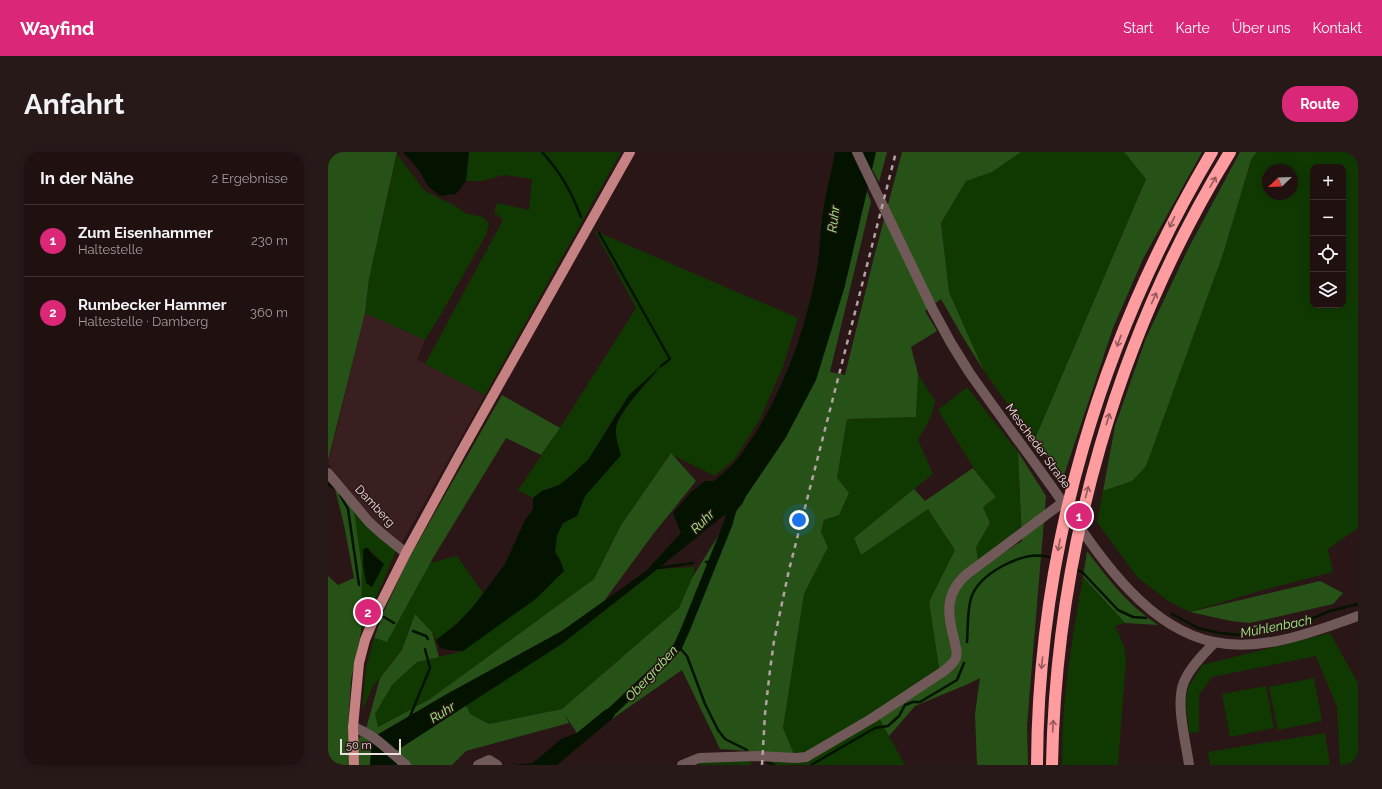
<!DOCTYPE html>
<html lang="de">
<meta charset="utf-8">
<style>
body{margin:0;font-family:Raleway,sans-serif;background:#281919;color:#f1f3f6}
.controls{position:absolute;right:12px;top:12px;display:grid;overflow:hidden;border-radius:8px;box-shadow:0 2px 10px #0003}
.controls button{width:36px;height:36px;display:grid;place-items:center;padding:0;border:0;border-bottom:1px solid #3d3030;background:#201010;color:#f1f3f6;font:20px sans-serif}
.compass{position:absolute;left:934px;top:12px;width:36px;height:36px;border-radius:50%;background:#201010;box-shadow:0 2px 10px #0003;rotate:247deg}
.scale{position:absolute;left:12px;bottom:10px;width:61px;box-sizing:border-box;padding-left:4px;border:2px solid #efe0e0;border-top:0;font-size:11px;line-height:14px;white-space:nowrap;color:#efe0e0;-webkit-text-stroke:3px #2a1616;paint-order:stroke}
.you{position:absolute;left:471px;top:368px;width:14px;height:14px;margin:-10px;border:3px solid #fff;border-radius:50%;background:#1a73e8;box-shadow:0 0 0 6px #1a73e833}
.badge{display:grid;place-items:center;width:26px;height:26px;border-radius:50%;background:#db2777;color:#fff;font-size:13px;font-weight:700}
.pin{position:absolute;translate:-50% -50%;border:2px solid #fff;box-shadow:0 1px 4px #0006}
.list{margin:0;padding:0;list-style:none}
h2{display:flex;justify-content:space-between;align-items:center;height:52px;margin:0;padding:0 16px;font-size:17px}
h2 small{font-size:13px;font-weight:400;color:#a29d9f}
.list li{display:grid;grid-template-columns:26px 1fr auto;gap:12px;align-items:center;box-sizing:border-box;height:72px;padding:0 16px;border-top:1px solid #3d3030}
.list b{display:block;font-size:15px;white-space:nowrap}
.list p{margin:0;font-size:13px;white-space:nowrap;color:#a29d9f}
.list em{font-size:13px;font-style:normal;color:#a29d9f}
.icon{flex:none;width:22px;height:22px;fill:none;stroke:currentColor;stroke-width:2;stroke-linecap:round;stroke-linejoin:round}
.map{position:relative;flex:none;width:1030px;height:613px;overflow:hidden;border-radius:16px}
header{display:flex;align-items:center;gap:24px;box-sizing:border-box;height:56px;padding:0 20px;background:#db2777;color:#fff}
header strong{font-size:19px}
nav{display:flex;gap:22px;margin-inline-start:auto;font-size:14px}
.intro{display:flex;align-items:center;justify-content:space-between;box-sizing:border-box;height:96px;padding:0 24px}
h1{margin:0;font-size:28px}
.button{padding:10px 18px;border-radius:16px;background:#db2777;color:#fff;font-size:14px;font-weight:700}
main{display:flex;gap:24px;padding:0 24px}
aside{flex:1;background:#201010;border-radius:16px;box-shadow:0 2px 10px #0003}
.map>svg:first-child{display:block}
</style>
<header>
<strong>Wayfind</strong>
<nav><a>Start</a><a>Karte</a><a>Über uns</a><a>Kontakt</a></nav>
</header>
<div class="intro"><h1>Anfahrt</h1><a class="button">Route</a></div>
<main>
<aside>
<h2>In der Nähe<small>2 Ergebnisse</small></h2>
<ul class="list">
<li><span class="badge">1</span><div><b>Zum Eisenhammer</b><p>Haltestelle</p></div><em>230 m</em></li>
<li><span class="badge">2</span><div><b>Rumbecker Hammer</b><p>Haltestelle · Damberg</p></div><em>360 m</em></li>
</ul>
</aside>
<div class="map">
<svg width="1030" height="613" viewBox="0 0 1030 613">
<rect width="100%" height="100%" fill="#2a1616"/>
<!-- built -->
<path fill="#3a1f20" d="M37,161L97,188L89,207L157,243L74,391L53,376L24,343L0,311Z"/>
<!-- green -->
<path fill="#103901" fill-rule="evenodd" d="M141,0H293L157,243L97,212L175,68L166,60L169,51L201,58L204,27L176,23L154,29H138Z
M693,0H796L818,27L706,289L656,219L621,140L613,71L638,29L664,20Z
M929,0H1030V376L1000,397L1005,420L935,438L862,460L840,449L809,425L769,370L775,339L804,329L896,99L923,8ZM985,15H1015V153H985ZM940,18H964V42H940Z
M69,2L97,39L129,55L137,61L155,65L161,72L158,83L116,157L97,188L37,161L41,127Z
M267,79L470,166L455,215L432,267L406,308L387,324L342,302L293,373L266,427L102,547L49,575L47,562L64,533L89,510L136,499L232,408L227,400L229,383L235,371L249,364L257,344L293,303C290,294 287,284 288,275C291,259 320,230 331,217L288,262L271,291L260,308L239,327L231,333L214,339L205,346L190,338L232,276L308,156Z
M590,222L607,249L603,265L590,288L605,322L526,386L533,403L600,357L629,395L601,450L612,522L478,601L466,602L455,576L476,442L500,395L493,380L496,368L511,363L509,326L519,267L588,265Z
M639,235L690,300L693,375L650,409L647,395L662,371L655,355L668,345L645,315L610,258Z
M26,359L68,399L33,481L34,416ZM42,398L56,412L44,435C38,420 30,412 42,398Z
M129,404L155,441C141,461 128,473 108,488L104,480L87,462L74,498L45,534L34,559L38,516L46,486L59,490L102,411Z
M367,415L364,426L351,456L234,557L161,572L142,562L138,553L235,491L330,417Z
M755,425L797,471L787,474L796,494L798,508L790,613H734C733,550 744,487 755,425Z
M1002,481L1030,531V613H1012L1009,555L988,504L884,525L871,543V580L861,581L858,549L860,536L874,513Z
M986,526L994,569L950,578L941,535Z
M938,534L946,576L902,585L894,542Z
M551,566L577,613H442V609L478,608Z
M997,581L1002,613H882L880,600Z
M423,608V613H371V609Z"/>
<!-- forest -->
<path fill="#265217" d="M0,0H69L41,127L37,161L0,308Z
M548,0H559L551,30L544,17Z
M574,0H693L664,20L638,29L613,71L621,140L656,219L636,187L613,147L597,159L609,179L583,195L590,222L588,265L519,267L509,326L521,341L511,363L496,368L493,380L500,395L476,442L455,576L466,602L392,597L354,518L284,567L293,552L277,558L249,581L237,563L241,571L138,599L124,613H69V610L44,589L42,613H31L29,589L38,577L52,526L74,498L87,462L104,480L111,505L89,510L64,533L47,562L50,575L102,547L266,427L293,373L343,301L368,329L326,381L276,449L234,479L119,542L49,583L68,599L138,553L142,562L161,572L234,557L351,456L364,426L390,384L414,352L418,344L458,285L516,137L539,39L543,50L502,220L517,223L546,105Z
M796,0H874L815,107L785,176L735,326L706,289L818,27Z
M912,0H929L923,8L896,99L818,314L804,329L775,339L787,274L818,186L860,97Z
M174,243L232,276L213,303L178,286L105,406L59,490L46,486L56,459L80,408Z
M690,300L718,344L699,573L700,613H649L647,562L652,526L640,532L587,554L561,584L551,566L612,522L601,450L627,398L600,357L533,403L526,386L586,337L597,349L645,316L668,345L655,355L662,371L648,395L651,417L694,389Z
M5,329L26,359L34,416L33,481L23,528L20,576L22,613H0V424L10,433L26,426L16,373Z
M759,399C782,429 798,451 830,473L797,471L755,425Z
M992,429L1015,441L1005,452L922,471L903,469L862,460Z"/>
<!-- water -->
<path fill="#031300" d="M75,0H141L138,29L128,42L112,44L100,34L90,17Z
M507,0H548L516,137L488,228L458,285L418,344L414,352L400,364L398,362L390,368L337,411L235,491L68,599L49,583L119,542L234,479L318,419L353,381L345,361L363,340L377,329H386C393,323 402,316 408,309C451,253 476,185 489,117C492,100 492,83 494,66C497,44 503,22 507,0Z
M333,214C322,227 290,260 288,276C287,285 290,294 293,303L257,344L249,364L235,371L229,383L227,400L232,408L236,419L209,446L135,499L121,498L112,496L108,488L130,471L145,455L177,412L197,368L205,357V346L214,339L231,333L239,327L260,308L301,243Z
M37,396H40L43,401L56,412L44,435L38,431L35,412V398Z
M294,551L284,567L229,613H184L205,611L233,587L249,581L277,558Z
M44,589L70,610L69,613H42Z"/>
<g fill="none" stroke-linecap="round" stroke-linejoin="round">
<!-- stream -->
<path stroke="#031300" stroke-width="2.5" d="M214,0C233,21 243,39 253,65
M271,81L342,207L333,214
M0,332L8,337
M12,343L20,357L31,433
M378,410H385
M330,416L365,411
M748,417L755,421L790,458L805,465L818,466
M39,452L41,456
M844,462L870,476L891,481L913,483L973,471L1002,459L1030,452
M56,465L66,471
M85,479L98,484L100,487
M639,490C640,475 639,461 643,446C651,422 692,400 717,404C720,404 723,406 726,407
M350,494L359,504L377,552L390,578L397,587L419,598
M81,567L102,516L97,497
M439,610L446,613
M483,613L547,576L560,574L571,564L577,553L585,550H592L629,528L636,511"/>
<!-- canal -->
<path stroke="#031300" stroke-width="9" d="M284,559L339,507L350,494L358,476L400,372L406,350"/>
<!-- minor -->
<path stroke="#725959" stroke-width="10" d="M529,0L605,158L623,191L641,220C671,263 703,305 733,348C770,402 817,476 886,490C935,500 985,480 1030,464
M0,321L41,370L53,381L78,401
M25,575C46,582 61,599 78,613
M150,613L161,608L169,613
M354,613L371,606L429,604L468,606L478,605L543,567L616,519C620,515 627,511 628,505C630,500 627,493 626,487C619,461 617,441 639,422L734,351
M861,613C858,590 847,551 856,530C862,515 876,502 887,490"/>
<!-- major -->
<path stroke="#c68183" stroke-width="10" d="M26,613L25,575L31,511L37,488L49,459L78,401L132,302L302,0"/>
<!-- highway -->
<path stroke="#fe9c9f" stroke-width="12" d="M709,613C710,395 773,187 884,0
M724,613C728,397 789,184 902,0"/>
<!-- rail -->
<path stroke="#b4a3a3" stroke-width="2.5" stroke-dasharray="5 5" stroke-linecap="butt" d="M434,613L437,562L442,518L446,489L461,418L568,0"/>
</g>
<!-- one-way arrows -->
<defs><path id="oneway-shaft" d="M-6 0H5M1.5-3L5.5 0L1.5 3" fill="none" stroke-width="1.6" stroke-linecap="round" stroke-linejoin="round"/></defs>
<g stroke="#94595a">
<use href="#oneway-shaft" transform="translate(885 30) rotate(-60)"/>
<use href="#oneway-shaft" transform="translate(844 70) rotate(116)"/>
<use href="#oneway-shaft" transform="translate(826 146) rotate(-66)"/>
<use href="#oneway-shaft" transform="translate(791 189) rotate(110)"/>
<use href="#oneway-shaft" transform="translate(780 267) rotate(-73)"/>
<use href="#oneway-shaft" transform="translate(759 340) rotate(-75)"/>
<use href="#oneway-shaft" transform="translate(731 393) rotate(101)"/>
<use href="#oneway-shaft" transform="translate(714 511) rotate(96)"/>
<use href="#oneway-shaft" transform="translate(725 574) rotate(-87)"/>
</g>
<g text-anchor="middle" stroke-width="3" stroke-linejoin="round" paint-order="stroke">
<!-- street labels -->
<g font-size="12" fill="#efe0e0" stroke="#2a1616">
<text transform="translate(710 294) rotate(54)" y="4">Mescheder Straße</text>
<text transform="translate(47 354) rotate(47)" y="4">Damberg</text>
</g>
<!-- water labels -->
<g font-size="13" font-style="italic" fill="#a0f089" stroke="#2a1616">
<text transform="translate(505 67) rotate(-83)" y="5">Ruhr</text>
<text transform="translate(374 369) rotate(-45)" y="5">Ruhr</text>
<text transform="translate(948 474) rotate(-11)" y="5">Mühlenbach</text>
<text transform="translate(323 521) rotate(-47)" y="5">Obergraben</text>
<text transform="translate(114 560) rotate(-33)" y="5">Ruhr</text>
</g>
</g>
</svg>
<div class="controls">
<button>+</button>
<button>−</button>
<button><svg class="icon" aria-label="locate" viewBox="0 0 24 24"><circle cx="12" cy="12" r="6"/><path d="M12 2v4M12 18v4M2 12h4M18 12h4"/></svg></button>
<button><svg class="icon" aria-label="layers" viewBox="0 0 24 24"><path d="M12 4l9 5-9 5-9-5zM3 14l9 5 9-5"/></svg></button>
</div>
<svg class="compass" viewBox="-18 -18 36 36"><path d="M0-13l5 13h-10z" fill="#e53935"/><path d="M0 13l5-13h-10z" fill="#a29d9f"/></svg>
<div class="scale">50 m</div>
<div class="you"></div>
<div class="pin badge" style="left:751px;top:364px">1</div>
<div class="pin badge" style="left:40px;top:460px">2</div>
</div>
</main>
